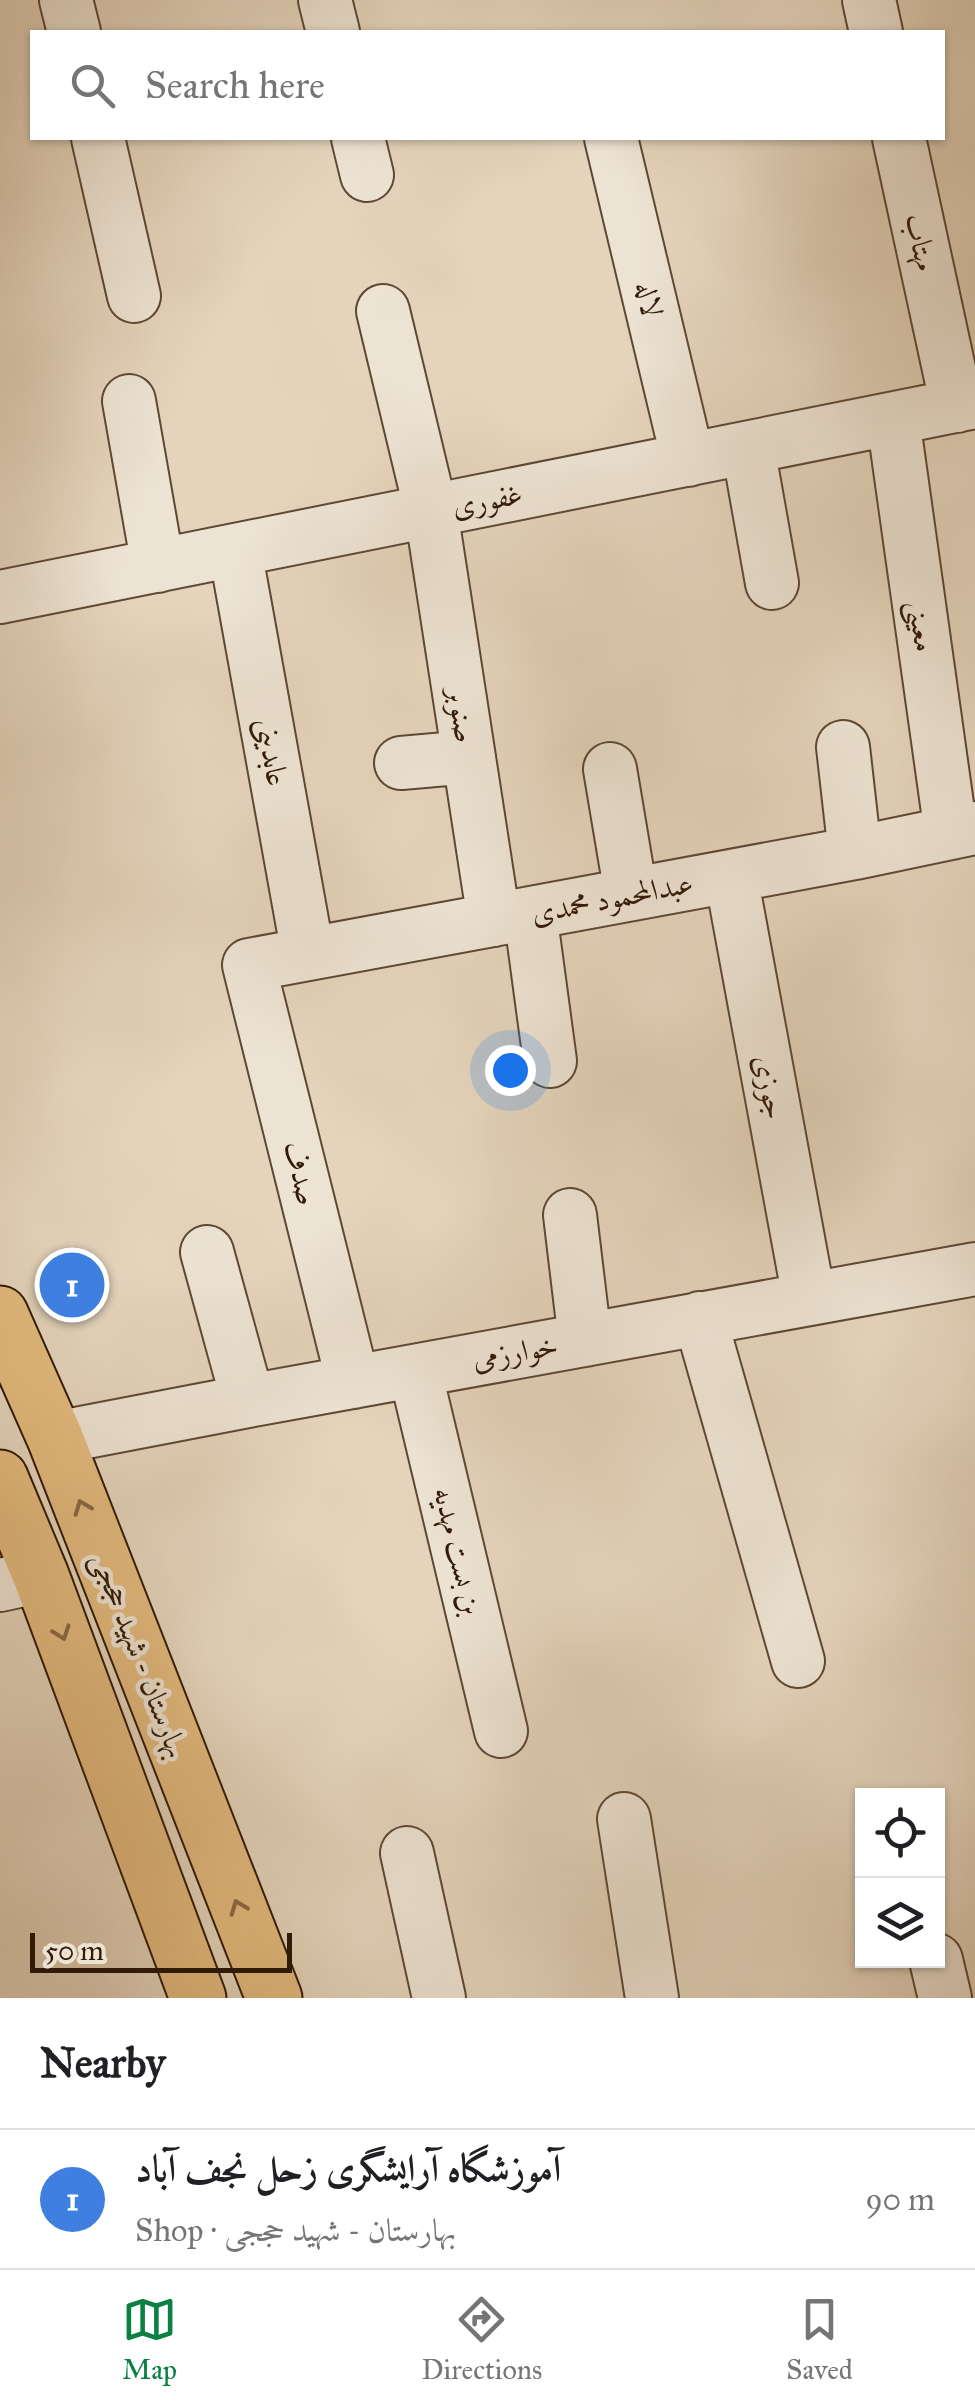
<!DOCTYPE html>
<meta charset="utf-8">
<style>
body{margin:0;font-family:"IM FELL Great Primer",Amiri,serif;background:#f2f2f2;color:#202124}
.controls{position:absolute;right:30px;bottom:30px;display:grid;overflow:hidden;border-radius:0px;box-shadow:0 2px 8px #0004}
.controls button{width:90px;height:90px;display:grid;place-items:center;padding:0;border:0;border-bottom:2px solid #e0e0e0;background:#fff;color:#202124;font:50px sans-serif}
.scale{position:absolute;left:30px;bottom:25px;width:262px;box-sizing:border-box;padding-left:10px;border:5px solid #311a06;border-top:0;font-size:28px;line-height:35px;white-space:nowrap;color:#311a06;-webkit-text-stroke:8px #ede3d3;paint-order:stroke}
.you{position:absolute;left:510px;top:1070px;width:35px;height:35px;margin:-25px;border:8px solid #fff;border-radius:50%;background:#1a73e8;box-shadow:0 0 0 15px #1a73e833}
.badge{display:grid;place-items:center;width:65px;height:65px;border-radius:50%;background:#0b8043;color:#fff;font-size:32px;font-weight:700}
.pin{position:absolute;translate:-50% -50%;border:5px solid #fff;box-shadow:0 2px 10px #0006}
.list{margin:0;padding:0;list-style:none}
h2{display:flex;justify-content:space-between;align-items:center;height:130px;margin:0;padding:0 40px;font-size:42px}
h2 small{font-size:32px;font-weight:400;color:#757577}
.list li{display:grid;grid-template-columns:65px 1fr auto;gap:30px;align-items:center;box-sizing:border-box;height:140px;padding:0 40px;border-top:2px solid #e0e0e0}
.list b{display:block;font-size:38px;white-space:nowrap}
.list p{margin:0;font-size:32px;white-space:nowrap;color:#757577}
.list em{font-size:32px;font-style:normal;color:#757577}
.icon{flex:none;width:55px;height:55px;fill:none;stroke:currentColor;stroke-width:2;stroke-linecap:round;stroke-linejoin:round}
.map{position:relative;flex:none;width:975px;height:1998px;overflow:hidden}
.search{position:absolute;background:#fff;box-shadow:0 2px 8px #0004;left:30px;right:30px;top:30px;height:110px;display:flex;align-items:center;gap:25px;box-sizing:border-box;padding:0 35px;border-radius:0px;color:#757577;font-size:38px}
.sheet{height:270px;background:#fff}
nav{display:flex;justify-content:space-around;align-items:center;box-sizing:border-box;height:140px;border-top:2px solid #e0e0e0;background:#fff;font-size:28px;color:#757577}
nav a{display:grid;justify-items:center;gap:5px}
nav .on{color:#0b8043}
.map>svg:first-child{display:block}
</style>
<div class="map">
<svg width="975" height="1998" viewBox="0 0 975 1998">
<rect width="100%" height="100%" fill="#e4d4bc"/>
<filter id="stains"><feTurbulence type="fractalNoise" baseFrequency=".002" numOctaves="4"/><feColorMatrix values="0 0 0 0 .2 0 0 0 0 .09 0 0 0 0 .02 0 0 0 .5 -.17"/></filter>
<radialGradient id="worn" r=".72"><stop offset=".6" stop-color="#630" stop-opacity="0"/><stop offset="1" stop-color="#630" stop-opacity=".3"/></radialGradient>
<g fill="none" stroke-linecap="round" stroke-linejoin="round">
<defs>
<path id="minor" d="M66,0L74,32
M325,0L333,32
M869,0L876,32
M98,138L134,296
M358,138L367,175
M611,138L688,460
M899,138L957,406
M383,311L431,511L494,920
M129,401L158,566
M893,419L951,833
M748,448L772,583
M235,550L308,954
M0,597L975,402
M843,747L855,853
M401,763L469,757
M610,769L631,894
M731,876L809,1298
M530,913L550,1061
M570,1215L585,1340
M207,1252L248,1401
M700,1318L798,1661
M415,1371L501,1731
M353,1382L249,965L855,853L975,828
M55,1438L248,1401L975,1269
M0,1585L41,1576
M624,1819L652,1998
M407,1853L439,1998
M936,1960L945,1998"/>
<path id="major" d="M0,1314L55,1438L274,1998
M0,1478L41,1576L198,1998"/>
</defs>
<!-- minor casing -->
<use href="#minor" stroke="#5e4834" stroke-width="56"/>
<!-- major casing -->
<use href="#major" stroke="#311a06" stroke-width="59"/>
<!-- minor -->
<use href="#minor" stroke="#ede3d3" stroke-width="52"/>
<!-- major -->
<use href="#major" stroke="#e2ba7e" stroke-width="55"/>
</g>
<!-- one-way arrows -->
<defs><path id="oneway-chevron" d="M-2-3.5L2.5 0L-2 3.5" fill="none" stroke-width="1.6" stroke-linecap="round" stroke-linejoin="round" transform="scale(2.5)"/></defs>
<g stroke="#8a6a42">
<use href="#oneway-chevron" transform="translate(82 1507) rotate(-111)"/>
<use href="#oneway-chevron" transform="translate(62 1633) rotate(70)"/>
<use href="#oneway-chevron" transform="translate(238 1907) rotate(-111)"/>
</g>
<g text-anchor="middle" stroke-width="9" stroke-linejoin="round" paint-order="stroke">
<!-- street labels -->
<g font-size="30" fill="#311a06" stroke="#ede3d3">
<text transform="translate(921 242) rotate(78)" y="10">مهتاب</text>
<text transform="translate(649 299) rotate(77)" y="10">لاله</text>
<text transform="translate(487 500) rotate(-11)" y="10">غفوری</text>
<text transform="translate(922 626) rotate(82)" y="10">معینی</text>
<text transform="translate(462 715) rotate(81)" y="10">صنوبر</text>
<text transform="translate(272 752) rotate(80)" y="10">عابدینی</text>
<text transform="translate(612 898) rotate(-11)" y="10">عبدالمحمود محمدی</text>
<text transform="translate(770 1087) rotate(79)" y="10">جوزی</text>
<text transform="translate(301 1173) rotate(76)" y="10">صدف</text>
<text transform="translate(515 1352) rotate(-10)" y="10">خوارزمی</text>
<text transform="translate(458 1551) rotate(77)" y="10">بن بست مهدیه</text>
<text transform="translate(140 1655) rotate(69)" y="10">بهارستان - شهید حججی</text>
</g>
</g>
<rect width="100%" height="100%" filter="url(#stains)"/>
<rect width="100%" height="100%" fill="url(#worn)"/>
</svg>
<div class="controls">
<button><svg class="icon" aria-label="locate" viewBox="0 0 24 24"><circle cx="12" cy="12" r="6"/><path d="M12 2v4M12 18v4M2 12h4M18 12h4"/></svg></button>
<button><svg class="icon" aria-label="layers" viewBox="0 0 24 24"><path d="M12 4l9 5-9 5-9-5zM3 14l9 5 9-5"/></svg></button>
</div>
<div class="scale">50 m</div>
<div class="you"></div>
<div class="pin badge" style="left:72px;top:1285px;background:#3f7fe0">1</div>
<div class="search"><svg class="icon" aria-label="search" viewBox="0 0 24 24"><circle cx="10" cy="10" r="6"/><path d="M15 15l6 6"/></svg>Search here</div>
</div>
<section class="sheet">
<h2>Nearby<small></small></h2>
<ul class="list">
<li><span class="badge" style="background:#3f7fe0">1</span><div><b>آموزشگاه آرایشگری زحل نجف آباد</b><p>Shop · بهارستان - شهید حججی</p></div><em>90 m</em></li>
</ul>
</section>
<nav>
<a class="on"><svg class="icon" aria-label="map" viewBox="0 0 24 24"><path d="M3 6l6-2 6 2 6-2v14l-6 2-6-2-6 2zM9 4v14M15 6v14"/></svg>Map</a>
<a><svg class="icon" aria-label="directions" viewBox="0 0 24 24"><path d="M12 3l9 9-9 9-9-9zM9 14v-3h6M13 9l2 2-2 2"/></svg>Directions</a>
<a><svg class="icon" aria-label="saved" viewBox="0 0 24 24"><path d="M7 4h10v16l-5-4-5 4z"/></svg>Saved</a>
</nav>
